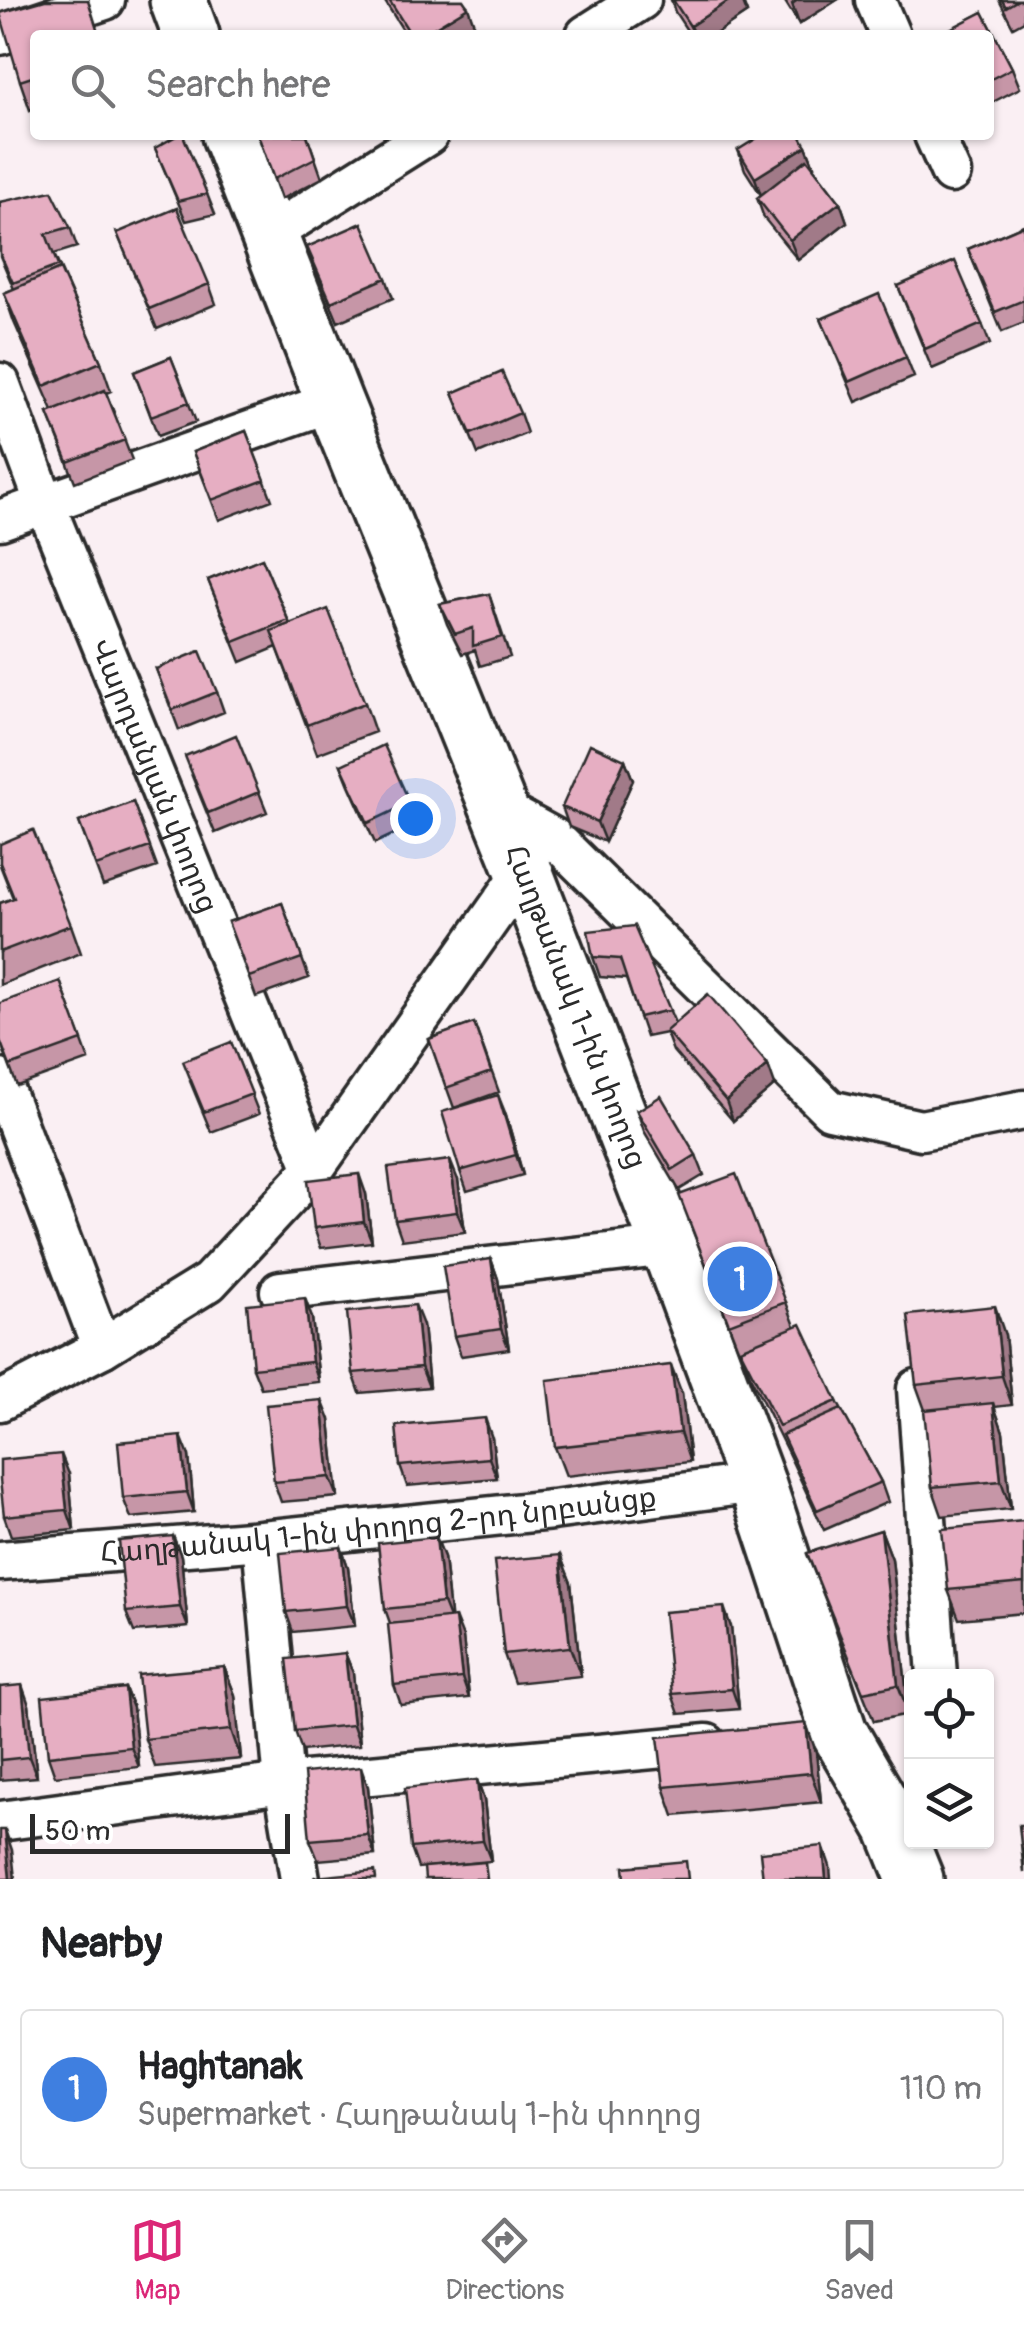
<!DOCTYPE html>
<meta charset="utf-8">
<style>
body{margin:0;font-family:Pangolin,"Noto Sans Armenian",sans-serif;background:#f6f6f6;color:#202124}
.controls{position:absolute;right:30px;bottom:30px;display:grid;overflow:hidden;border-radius:10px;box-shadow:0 2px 8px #0004}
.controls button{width:90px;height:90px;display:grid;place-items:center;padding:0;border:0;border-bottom:2px solid #e0e0e0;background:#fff;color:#202124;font:50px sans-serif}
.scale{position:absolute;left:30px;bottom:25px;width:260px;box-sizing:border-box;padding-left:10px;border:5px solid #2b2b2b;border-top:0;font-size:28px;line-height:35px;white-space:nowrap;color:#2b2b2b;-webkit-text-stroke:8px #fff;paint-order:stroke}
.you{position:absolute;left:415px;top:818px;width:35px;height:35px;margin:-25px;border:8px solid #fff;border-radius:50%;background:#1a73e8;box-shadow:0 0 0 15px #1a73e833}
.badge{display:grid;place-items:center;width:65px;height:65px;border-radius:50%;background:#db2777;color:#fff;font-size:32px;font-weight:700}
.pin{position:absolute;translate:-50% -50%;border:5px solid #fff;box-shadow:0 2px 10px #0006}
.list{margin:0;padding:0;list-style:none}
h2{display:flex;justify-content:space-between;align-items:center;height:130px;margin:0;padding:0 40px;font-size:42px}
h2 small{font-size:32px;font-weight:400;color:#757577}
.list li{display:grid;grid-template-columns:65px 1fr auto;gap:30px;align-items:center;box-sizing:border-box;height:160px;margin:0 20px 20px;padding:0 20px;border:2px solid #e0e0e0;border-radius:10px}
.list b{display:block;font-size:38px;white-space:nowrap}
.list p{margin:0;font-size:32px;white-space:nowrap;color:#757577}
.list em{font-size:32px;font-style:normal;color:#757577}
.icon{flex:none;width:55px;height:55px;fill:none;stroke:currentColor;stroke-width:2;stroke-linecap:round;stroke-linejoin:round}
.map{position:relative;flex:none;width:1024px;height:1879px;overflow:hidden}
.search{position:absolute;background:#fff;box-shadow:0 2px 8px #0004;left:30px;right:30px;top:30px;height:110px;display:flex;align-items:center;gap:25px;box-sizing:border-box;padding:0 35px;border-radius:10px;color:#757577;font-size:38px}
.sheet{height:310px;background:#fff}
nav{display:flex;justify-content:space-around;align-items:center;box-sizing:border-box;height:140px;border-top:2px solid #e0e0e0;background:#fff;font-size:28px;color:#757577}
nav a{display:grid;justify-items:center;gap:5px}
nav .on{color:#db2777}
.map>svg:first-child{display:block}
</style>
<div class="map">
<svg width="1024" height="1879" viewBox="0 0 1024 1879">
<rect width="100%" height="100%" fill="#faeff3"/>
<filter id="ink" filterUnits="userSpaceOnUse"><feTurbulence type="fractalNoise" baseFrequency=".01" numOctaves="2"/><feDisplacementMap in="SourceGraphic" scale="20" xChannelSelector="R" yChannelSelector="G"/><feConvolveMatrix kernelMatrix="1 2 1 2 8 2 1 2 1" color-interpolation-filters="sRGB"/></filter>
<g filter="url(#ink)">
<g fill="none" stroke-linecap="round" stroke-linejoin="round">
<defs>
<g id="street">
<path d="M875,0L890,35"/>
<path d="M0,35L105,0"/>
<path d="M586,35L641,0"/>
<path d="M934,135L951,173"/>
<path d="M269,235L428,135"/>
<path id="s1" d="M0,383L45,504L314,1169"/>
<path d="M0,520L334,401"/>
<path d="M499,808L554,838L830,1110L921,1130L1024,1110"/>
<path d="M0,1079L102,1348"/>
<path d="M280,1291L669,1246"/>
<path d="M917,1389L937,1676"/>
<path d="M0,1401L102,1348L209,1282L314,1169L524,871"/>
<path d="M262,1540L284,1783L300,1879"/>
<path id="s2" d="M0,1561L262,1540L552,1510L757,1483"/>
<path d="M0,1821L284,1783L707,1744"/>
</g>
<g id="secondary">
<path d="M178,0L191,35"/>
<path id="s3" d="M230,135L334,401L524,871L669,1246L757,1483L839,1732L894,1827L915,1879"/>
</g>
</defs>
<!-- street casing -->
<use href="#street" stroke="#2b2b2b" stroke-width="45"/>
<!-- secondary casing -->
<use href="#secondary" stroke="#2b2b2b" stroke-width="62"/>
<!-- street -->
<use href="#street" stroke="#fff" stroke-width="38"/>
<!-- secondary -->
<use href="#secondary" stroke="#fff" stroke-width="55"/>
</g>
<!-- wall -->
<path fill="#c696a7" stroke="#2b2b2b" stroke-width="2.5" d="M384,0H463L475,27L462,35H406Z
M671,0H742L747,13L714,35H690L675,12Z
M784,0H837L799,24Z
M999,0H1024V21L1013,27Z
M983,12L1012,68L1020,88L989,104V35H952L950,29Z
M35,35V108L30,110L20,81Z
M258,135H307L322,178L281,199Z
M806,146L814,166L813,167L840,202L847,222L798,260L764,218L757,198L761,195L745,170L738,150Z
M155,148L207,194L215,214L186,221Z
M0,202L70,227L77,247L54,254L101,362L111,391L106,393L132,460L75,482L48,413L53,411L14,322L4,293L14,289L0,256Z
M1024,225V323L1002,332L968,249Z
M117,233L209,284L216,304L157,329Z
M307,247L386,278L393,298L338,322Z
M898,286L982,324L990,344L932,369Z
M821,319L906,357L914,377L856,402Z
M171,357L196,422L158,436L134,372Z
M453,393L520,413L527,433L478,454Z
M246,431L272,500L219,520L193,452Z
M262,558L290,624L365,703L375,732L317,754L277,647L241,662L208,580Z
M489,594L510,657L480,666L475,650L462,654L447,624L440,604Z
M156,669L217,692L224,712L179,730Z
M625,760L633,780L605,842L569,827L562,807Z
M341,765L410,803L418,823L375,843L349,785Z
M192,776L259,792L267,812L215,833Z
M133,802L157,867L103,886L79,822Z
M0,865L71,925L81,953L0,985V903L13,898Z
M282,903L309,978L256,997L228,922Z
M634,926L675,1023L775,1085L733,1121L673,1051L666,1033L646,1037L626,979L600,977L593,957Z
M60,981L89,1060L17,1086L0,1041Z
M474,1023L499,1092L454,1108L429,1039Z
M231,1042L259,1114L211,1132L190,1081Z
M637,1111L696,1155L704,1175L679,1190L644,1131Z
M506,1115L523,1175L467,1191L460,1171Z
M458,1180L465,1232L402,1240L395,1220Z
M366,1194L372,1242L321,1248L314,1228Z
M690,1224L786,1302L795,1326L837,1401L841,1409L881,1482L888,1502L824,1530L789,1455L751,1378L742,1352L740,1353Z
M491,1259L498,1279L509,1349L461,1356L454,1336Z
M312,1318L319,1382L261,1388L253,1368Z
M423,1325L429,1387L360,1393L353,1373Z
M1005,1335L1012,1405L994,1407L1003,1432L1011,1509L942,1516L932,1487L925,1410L916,1385Z
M682,1394L690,1462L566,1476L555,1447Z
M330,1420L338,1497L281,1502L274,1482Z
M492,1438L497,1478L407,1486L400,1466Z
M189,1456L194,1512L131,1518L123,1498Z
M69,1474L74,1530L11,1536L4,1516Z
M1024,1521V1613L959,1619L948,1590Z
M881,1530L892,1559L909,1714L874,1721L807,1554Z
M173,1536L181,1556L188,1627L134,1632L126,1612Z
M436,1537L444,1557L450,1617L463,1637L469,1698L401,1705L394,1685L390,1623L385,1609Z
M341,1547L348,1567L355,1626L293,1632L286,1612Z
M560,1555L571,1583L581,1676L514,1683L504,1654Z
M731,1627L739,1709L679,1714L672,1694Z
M345,1653L353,1673L360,1745L302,1751L295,1731Z
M224,1667L235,1695L241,1759L155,1767L145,1739Z
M0,1687L29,1705L37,1777L0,1780Z
M125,1688L133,1708L139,1767L55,1776L48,1756Z
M816,1752L821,1802L674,1816L664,1787Z
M477,1780L484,1800L491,1861L418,1868L411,1848Z
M368,1787L375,1855L318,1860L310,1840Z"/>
<!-- shaded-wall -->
<path fill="#a17a88" stroke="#2b2b2b" stroke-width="2.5" d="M730,0H742L747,13L714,35H694L690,26Z
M798,0H837L799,24L792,4Z
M468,7L475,27L462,35H422Z
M806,146L814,166L762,198L755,178Z
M840,202L847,222L798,260L790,240Z
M625,760L633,780L605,842L597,822Z
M768,1065L775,1085L733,1121L726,1101Z
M498,1095L506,1115L523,1175L516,1155Z
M450,1160L458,1180L465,1232L457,1212Z
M359,1174L366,1194L372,1242L364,1222Z
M491,1259L498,1279L509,1349L501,1329Z
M305,1298L312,1318L319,1382L312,1362Z
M415,1305L423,1325L429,1387L421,1367Z
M995,1306L1005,1335L1012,1405L1002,1376Z
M671,1365L682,1394L690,1462L680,1433Z
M322,1400L330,1420L338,1497L330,1477Z
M993,1403L1003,1432L1011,1509L1001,1481Z
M485,1418L492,1438L497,1478L489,1458Z
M181,1436L189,1456L194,1512L187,1492Z
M61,1454L69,1474L74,1530L67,1510Z
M881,1530L892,1559L909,1714L898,1685Z
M173,1536L181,1556L188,1627L180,1607Z
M436,1537L444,1557L451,1623L443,1603Z
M341,1547L348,1567L355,1626L347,1606Z
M560,1555L571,1583L581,1676L570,1647Z
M724,1607L731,1627L739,1709L732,1689Z
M455,1617L463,1637L469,1698L462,1678Z
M345,1653L353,1673L360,1745L353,1725Z
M224,1667L235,1695L241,1759L231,1730Z
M22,1685L29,1705L37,1777L29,1757Z
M125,1688L133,1708L139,1767L131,1747Z
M806,1723L816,1752L821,1802L811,1773Z
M361,1767L368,1787L375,1855L368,1835Z
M477,1780L484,1800L491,1861L483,1841Z
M5,1830L12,1850L15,1879H10Z
M823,1846L830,1866L831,1879H826Z"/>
<!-- building -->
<path fill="#e6aec2" stroke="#2b2b2b" stroke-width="2.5" d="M45,0H88L99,35H35V76L20,81L0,13Z
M389,0H463L468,7L422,35H411Z
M673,0H730L690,26Z
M1002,0H1018L1006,7Z
M983,12L1012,68L989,80V35H953L950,29Z
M178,135H183L207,194L178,201L155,148Z
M258,135H307L315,158L274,179Z
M762,135H800L806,146L755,178L738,150Z
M807,159L840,202L790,240L757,198Z
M52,191L70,227L46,234L58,266L13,283L0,253V202Z
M177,208L209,284L149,309L117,233Z
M362,223L386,278L331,302L307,247Z
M1024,225V300L995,312L968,249Z
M955,261L982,324L925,349L898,286Z
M60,269L101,362L44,386L4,293Z
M879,294L906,357L849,382L821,319Z
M171,357L189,402L151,416L134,372Z
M502,372L520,413L471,434L453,393Z
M105,390L125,440L68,462L48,413Z
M246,431L265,480L212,500L193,452Z
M262,558L288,620L234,642L208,580Z
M489,594L502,637L473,646V628L455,634L440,604Z
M328,609L365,703L307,725L271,631Z
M200,651L217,692L172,710L156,669Z
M236,735L259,792L208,813L185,756Z
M590,744L625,760L597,822L562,807Z
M384,745L410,803L368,823L341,765Z
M133,802L150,847L96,866L79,822Z
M33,830L71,925L0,952V903L14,898L0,863V844Z
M282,903L302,958L249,977L228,922Z
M634,926L670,1010L639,1017L620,959L593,957L588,931Z
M60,981L82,1040L10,1066L0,1040V1003Z
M708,994L768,1065L726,1101L666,1031Z
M474,1023L491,1072L446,1088L429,1039Z
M231,1042L252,1094L204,1112L183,1061Z
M498,1095L516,1155L460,1171L442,1112Z
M661,1096L696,1155L672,1170L637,1111Z
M450,1160L457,1212L395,1220L388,1168Z
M359,1174L364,1222L314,1228L308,1180Z
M736,1174L786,1302L729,1324L679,1195Z
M491,1259L501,1329L454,1336L443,1266Z
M305,1298L312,1362L253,1368L247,1304Z
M415,1305L421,1367L353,1373L347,1312Z
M995,1306L1002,1376L916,1385L908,1315Z
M801,1324L837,1401L779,1426L740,1349Z
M671,1365L680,1433L555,1447L547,1380Z
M322,1400L330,1477L274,1482L266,1405Z
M993,1403L1001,1481L932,1487L924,1410Z
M841,1409L881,1482L817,1510L782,1435Z
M485,1418L489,1458L400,1466L396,1426Z
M181,1436L187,1492L123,1498L118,1442Z
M61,1454L67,1510L4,1516L0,1480V1460Z
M1024,1521V1583L948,1590L942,1529Z
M881,1530L898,1685L863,1692L807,1553Z
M173,1536L180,1607L126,1612L119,1541Z
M436,1537L443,1603L385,1609L378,1543Z
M341,1547L347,1606L286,1612L280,1553Z
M560,1555L570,1647L504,1654L494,1561Z
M724,1607L732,1689L672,1694L664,1612Z
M455,1617L462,1678L394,1685L388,1624Z
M345,1653L353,1725L295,1731L287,1659Z
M224,1667L231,1730L145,1739L138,1675Z
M22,1685L29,1757L0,1760V1687Z
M125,1688L131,1747L48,1756L42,1697Z
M806,1723L811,1773L664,1787L658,1737Z
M361,1767L368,1835L310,1840L304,1773Z
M477,1780L483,1841L411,1848L405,1788Z
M1019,1825H1024V1873Z
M0,1830H5L10,1879H0Z
M823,1846L826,1879H763L760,1852Z
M686,1861L688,1879H625L624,1867Z
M485,1862L487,1879H425L424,1867Z
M375,1871L376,1879H316L315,1877Z"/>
</g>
<g text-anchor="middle" stroke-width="8" stroke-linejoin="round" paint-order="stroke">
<!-- street labels -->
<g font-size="30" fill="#2b2b2b" stroke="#fff">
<text dy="10" stroke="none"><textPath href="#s1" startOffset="422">Վարդանյան փողոց</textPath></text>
<text dy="10" stroke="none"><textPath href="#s3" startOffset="938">Հաղթանակ 1-ին փողոց</textPath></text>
<text dy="10" stroke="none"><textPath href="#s2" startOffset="380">Հաղթանակ 1-ին փողոց 2-րդ նրբանցք</textPath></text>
</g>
</g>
</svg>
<div class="controls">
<button><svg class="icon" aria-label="locate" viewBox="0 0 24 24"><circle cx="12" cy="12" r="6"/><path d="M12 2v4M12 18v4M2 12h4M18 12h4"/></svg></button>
<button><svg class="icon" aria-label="layers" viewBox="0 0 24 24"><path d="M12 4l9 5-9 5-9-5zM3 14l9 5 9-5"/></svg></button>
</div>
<div class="scale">50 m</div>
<div class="you"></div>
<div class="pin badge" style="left:740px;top:1279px;background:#3f7fe0">1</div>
<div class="search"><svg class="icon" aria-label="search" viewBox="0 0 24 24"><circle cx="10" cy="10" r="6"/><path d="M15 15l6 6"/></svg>Search here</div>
</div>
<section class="sheet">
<h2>Nearby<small></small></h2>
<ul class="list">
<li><span class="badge" style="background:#3f7fe0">1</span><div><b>Haghtanak</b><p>Supermarket · Հաղթանակ 1-ին փողոց</p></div><em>110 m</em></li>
</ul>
</section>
<nav>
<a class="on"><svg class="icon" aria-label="map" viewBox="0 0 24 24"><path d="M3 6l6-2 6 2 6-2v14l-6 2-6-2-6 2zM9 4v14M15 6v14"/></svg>Map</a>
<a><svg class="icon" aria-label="directions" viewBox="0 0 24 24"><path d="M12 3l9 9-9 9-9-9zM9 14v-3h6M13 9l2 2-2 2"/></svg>Directions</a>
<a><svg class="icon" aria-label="saved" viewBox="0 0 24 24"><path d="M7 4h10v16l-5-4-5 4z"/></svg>Saved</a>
</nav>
